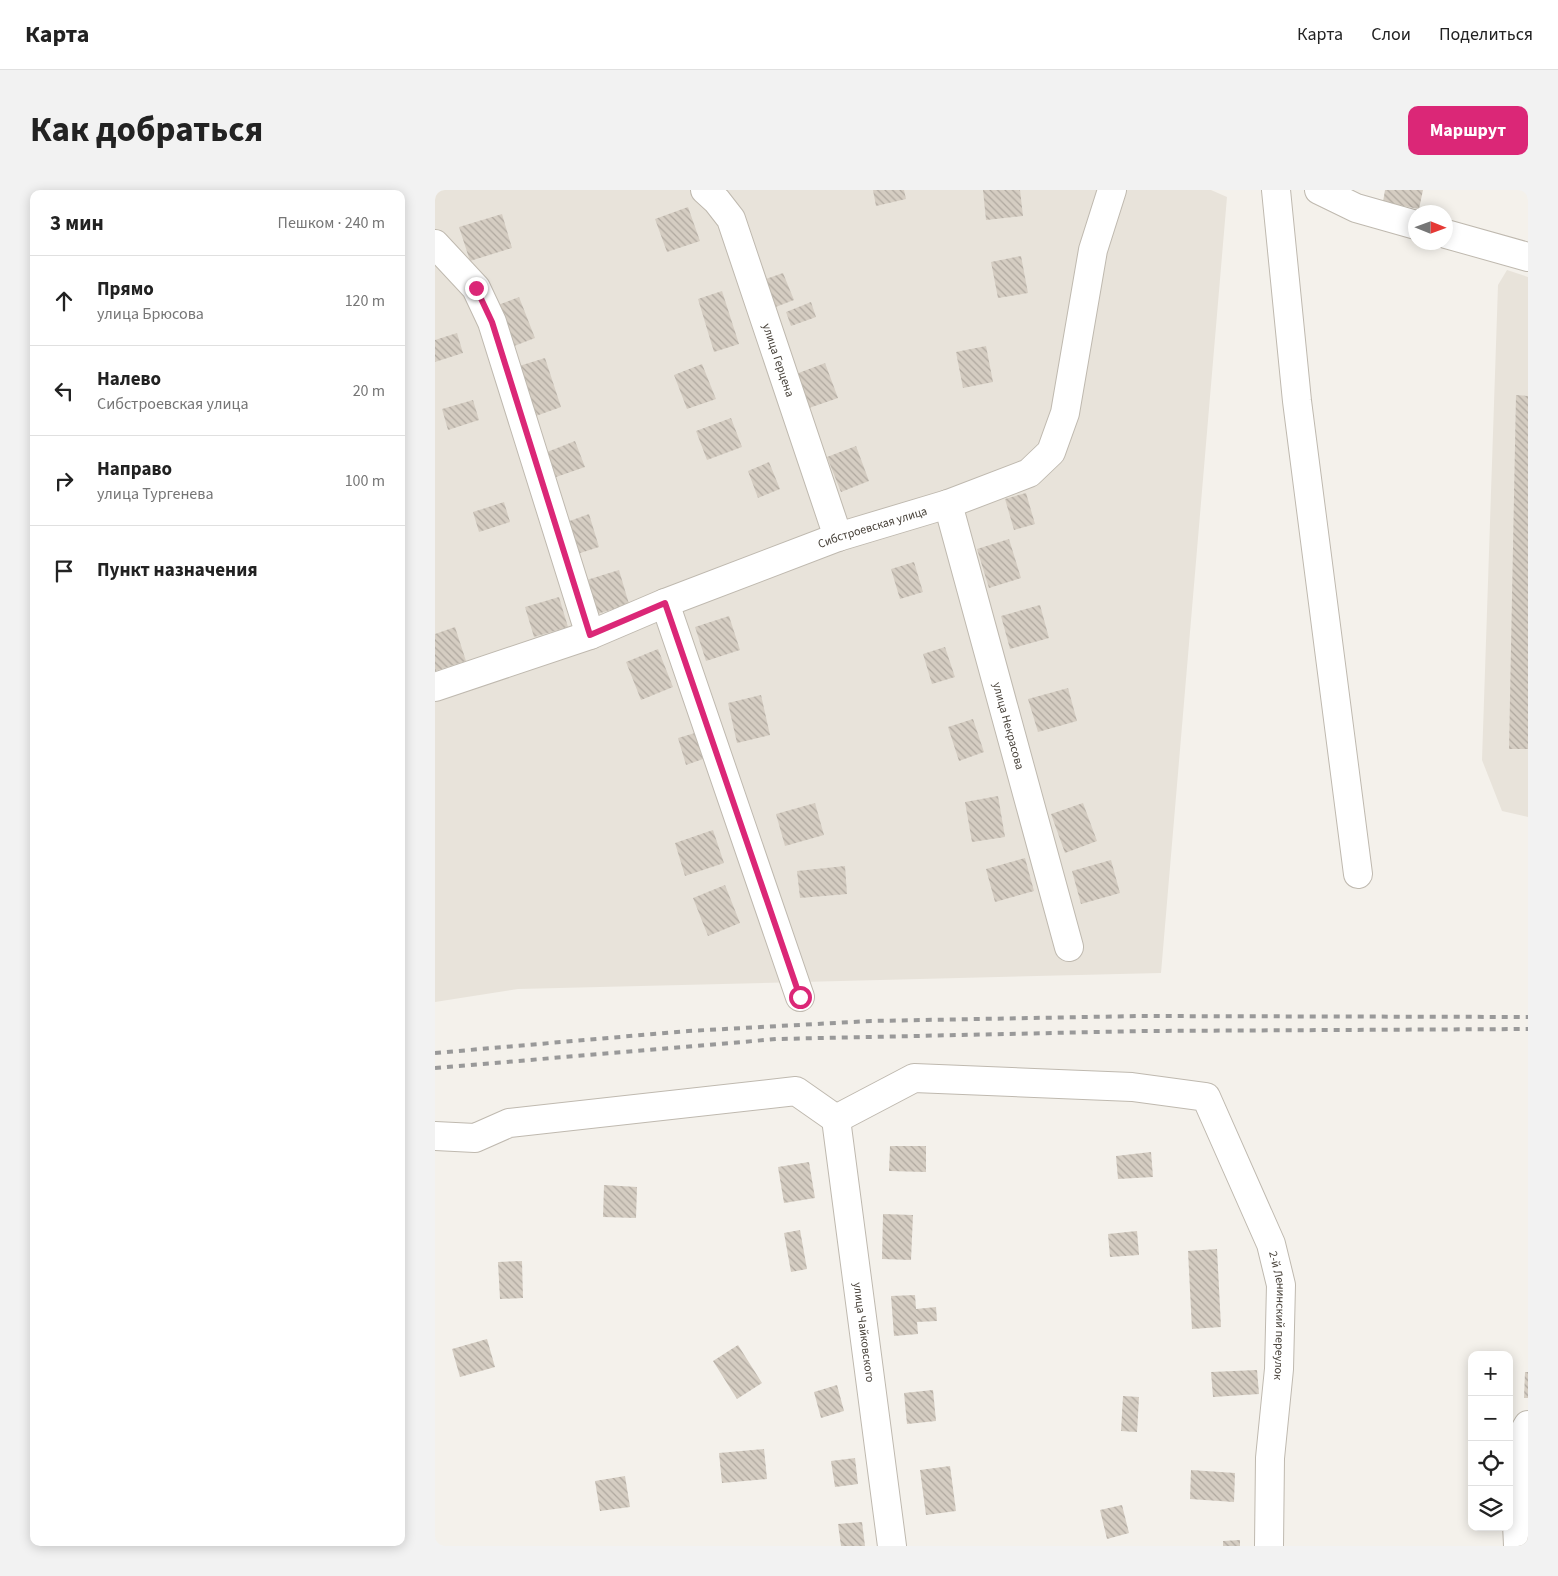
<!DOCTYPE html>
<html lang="ru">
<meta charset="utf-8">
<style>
body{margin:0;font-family:"Source Sans 3",sans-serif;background:#f2f2f2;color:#222}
.controls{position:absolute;right:15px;bottom:15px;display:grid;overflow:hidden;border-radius:10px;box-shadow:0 2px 12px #0003}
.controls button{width:45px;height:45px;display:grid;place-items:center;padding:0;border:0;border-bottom:1px solid #e0e0e0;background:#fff;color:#222;font:25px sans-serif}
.compass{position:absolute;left:973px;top:15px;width:45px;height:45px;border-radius:50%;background:#fff;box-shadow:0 2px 12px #0003;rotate:91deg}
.stop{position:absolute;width:15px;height:15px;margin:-11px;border:4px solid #db2777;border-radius:50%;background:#fff}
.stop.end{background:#db2777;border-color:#fff;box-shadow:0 1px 5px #0008}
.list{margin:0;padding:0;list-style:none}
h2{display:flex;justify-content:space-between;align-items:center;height:65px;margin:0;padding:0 20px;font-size:21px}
h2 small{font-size:16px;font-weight:400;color:#767676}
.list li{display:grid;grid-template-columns:32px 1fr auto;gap:15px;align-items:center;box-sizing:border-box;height:90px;padding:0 20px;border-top:1px solid #e0e0e0}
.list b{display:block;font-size:19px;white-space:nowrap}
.list p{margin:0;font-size:16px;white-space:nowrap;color:#767676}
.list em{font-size:16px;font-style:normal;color:#767676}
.icon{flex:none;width:28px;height:28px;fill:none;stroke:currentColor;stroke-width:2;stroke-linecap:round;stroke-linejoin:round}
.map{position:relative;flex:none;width:1093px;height:1356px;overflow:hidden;border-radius:10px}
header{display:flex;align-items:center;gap:30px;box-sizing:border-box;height:70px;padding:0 25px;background:#fff;border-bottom:1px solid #e0e0e0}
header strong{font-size:24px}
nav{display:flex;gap:28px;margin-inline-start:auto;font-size:18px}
.intro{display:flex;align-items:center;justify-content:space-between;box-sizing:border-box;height:120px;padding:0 30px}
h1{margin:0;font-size:35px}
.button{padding:12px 22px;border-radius:10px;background:#db2777;color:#fff;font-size:18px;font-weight:700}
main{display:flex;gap:30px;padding:0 30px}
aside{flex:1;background:#fff;border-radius:10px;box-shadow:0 2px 12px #0003}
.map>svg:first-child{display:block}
</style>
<header>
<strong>Карта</strong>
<nav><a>Карта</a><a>Слои</a><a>Поделиться</a></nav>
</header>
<div class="intro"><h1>Как добраться</h1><a class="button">Маршрут</a></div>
<main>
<aside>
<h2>3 мин<small>Пешком · 240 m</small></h2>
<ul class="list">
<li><svg class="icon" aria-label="ahead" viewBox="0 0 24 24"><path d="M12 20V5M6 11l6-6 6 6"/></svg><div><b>Прямо</b><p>улица Брюсова</p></div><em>120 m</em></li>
<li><svg class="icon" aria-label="left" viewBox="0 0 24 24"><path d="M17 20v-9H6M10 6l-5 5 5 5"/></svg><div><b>Налево</b><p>Сибстроевская улица</p></div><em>20 m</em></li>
<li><svg class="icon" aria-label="right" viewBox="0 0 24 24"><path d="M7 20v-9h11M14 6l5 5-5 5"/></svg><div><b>Направо</b><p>улица Тургенева</p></div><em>100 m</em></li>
<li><svg class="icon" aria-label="arrive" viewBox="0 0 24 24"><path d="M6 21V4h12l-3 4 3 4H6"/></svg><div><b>Пункт назначения</b></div></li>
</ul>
</aside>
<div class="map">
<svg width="1093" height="1356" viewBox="0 0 1093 1356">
<defs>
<pattern id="building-back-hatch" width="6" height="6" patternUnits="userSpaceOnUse" patternTransform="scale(1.25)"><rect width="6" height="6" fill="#d5cdc2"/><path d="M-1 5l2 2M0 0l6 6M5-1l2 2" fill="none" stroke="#afa89f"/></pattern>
</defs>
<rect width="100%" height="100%" fill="#f4f1eb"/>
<!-- residential -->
<path fill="#e8e3da" d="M0,0H776L792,7L726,783L83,799L0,812Z
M1072,80L1093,87V627L1067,621L1047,570L1063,95Z"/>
<!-- building -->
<path fill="url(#building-back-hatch)" d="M438,0H469L471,9L441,16Z
M548,0H585L588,26L551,30Z
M950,0H988L984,19L948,12Z
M253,17L265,51L232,62L220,29Z
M67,24L77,58L35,71L24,37Z
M586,66L593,103L563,108L556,72Z
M348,83L359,110L338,118L328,90Z
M287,101L304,154L279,162L263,109Z
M84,107L100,148L74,158L58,117Z
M376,112L381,127L356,136L351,122Z
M22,143L28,163L0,172V150Z
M551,156L558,192L528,198L521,162Z
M110,168L126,217L98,227L81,177Z
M390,173L403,208L374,218L361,184Z
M267,174L281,209L252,219L239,185Z
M1081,205L1093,206V559H1074Z
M38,210L44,230L13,240L7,219Z
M296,228L307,257L272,270L261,241Z
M140,251L150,277L121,287L112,262Z
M421,256L434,291L406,302L392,267Z
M334,272L345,299L323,308L313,281Z
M591,303L600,334L579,340L570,309Z
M69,312L75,332L44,342L38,322Z
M154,324L164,357L139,365L129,333Z
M574,349L586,388L554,398L542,359Z
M479,372L488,402L465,409L456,379Z
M184,380L194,414L153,427L142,393Z
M124,407L133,437L99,447L90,417Z
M605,415L614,448L575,459L566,426Z
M294,426L305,460L271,471L260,437Z
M20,437L31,471L0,481V444Z
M510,457L520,487L497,494L488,464Z
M223,459L238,497L206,510L191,472Z
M633,498L642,531L603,542L593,509Z
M326,505L335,545L302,553L293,513Z
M538,529L549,562L524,571L513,537Z
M260,543L268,569L251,575L243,548Z
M563,606L570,647L537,652L530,612Z
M380,613L389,645L350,656L341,624Z
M648,613L662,651L630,663L616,624Z
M278,640L289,673L250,686L240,653Z
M590,668L599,701L560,712L551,679Z
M676,670L685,703L646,714L637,681Z
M410,676L412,704L365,708L362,681Z
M290,695L305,733L273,746L258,708Z
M455,956H491V982L454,981Z
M716,962L718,987L683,989L681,966Z
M374,972L380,1008L349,1013L343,977Z
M169,995L202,997L201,1028L168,1027Z
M448,1024L478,1025L476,1070L447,1069Z
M365,1040L372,1079L356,1082L349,1043Z
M702,1041L704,1065L675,1067L673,1044Z
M782,1059L786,1137L757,1139L753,1061Z
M87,1071L88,1108L65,1109L63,1072Z
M480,1105L481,1119L501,1117L502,1131L482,1132L483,1144L459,1146L456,1106Z
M52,1149L60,1177L25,1187L17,1159Z
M303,1155L327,1193L302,1209L278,1171Z
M822,1180L824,1204L778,1207L776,1182Z
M1090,1182H1093V1208H1089Z
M402,1195L409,1221L386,1228L379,1202Z
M498,1200L501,1231L472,1234L469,1203Z
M688,1206L704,1207L702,1242L686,1241Z
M329,1259L332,1289L287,1293L284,1263Z
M420,1268L423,1294L400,1297L396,1271Z
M515,1276L521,1321L491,1325L485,1280Z
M756,1280L800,1283L799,1312L755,1309Z
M190,1286L195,1317L165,1321L160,1291Z
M687,1315L694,1343L672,1349L665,1320Z
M427,1332L430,1356H406L403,1334Z
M805,1350V1356H788V1351Z"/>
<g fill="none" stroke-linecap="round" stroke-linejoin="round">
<defs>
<g id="minor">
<path id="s1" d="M270,0L282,11L296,29L403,347"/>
<path d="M841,0L862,211L923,684"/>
<path d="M884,0L921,18L981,35"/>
<path d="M1011,44L1093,67"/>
<path d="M0,54L41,98L57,132L155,445"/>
<path id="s2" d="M513,314L634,757"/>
<path d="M230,413L365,807"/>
<path id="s3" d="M0,497L155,445L230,413L403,347L513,314L594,283L616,262L630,223L658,60L677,0"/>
<path id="s4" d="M401,929L457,1356"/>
<path id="s5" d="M0,946L40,948L74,933L361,901L401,929L479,888L697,897L771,907L836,1054L846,1095L844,1179L835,1268L834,1356"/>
<path d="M1083,1356C1082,1324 1075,1262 1093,1235"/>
</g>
</defs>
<!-- minor casing -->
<use href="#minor" stroke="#bfb9af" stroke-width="30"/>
<!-- minor -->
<use href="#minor" stroke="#fff" stroke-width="28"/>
<!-- rail -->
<path stroke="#999" stroke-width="4" stroke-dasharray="6 6" stroke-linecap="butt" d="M0,863L253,841L436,831L705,826L1093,827
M0,878L342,849L708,841L1093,839"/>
</g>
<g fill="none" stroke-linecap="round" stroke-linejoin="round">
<!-- route -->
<path stroke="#db2777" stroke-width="6" d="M41,98L57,132L155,445L230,413L365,807"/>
</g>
<g text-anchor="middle" stroke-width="4.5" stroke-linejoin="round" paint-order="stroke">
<!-- street labels -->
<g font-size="12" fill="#48423a" stroke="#fff">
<text dy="4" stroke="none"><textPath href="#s1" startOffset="188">улица Герцена</textPath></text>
<text dy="4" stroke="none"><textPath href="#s3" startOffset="466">Сибстроевская улица</textPath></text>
<text dy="4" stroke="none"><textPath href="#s2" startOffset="230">улица Некрасова</textPath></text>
<text dy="4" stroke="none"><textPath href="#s5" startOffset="1029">2-й Ленинский переулок</textPath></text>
<text dy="4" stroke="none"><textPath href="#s4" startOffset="215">улица Чайковского</textPath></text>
</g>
</g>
</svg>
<div class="controls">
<button>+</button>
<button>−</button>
<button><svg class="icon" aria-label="locate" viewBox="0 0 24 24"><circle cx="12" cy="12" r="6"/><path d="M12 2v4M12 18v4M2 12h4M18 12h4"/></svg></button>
<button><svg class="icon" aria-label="layers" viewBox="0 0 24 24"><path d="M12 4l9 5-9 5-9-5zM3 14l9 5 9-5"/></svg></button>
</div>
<svg class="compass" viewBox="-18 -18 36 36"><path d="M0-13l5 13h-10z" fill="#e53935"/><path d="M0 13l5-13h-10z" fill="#767676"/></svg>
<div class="stop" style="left:365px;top:807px"></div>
<div class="stop end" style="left:41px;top:98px"></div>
</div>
</main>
